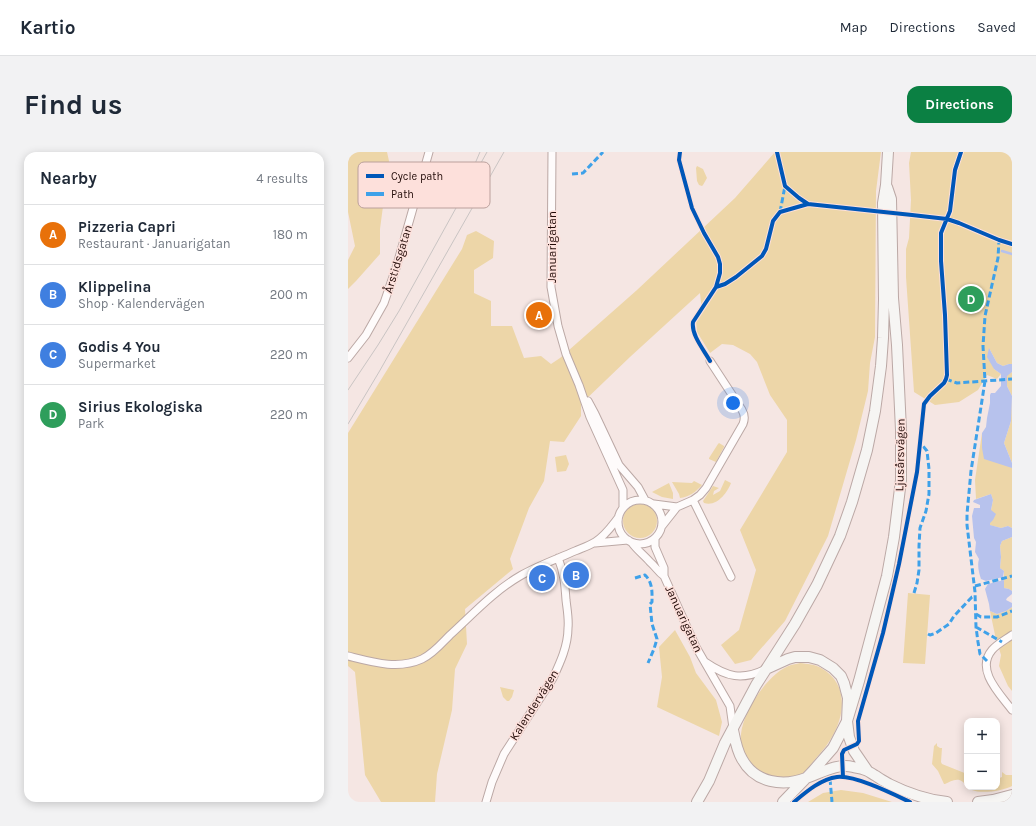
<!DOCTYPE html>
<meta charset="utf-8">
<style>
body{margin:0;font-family:Karla,sans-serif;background:#f2f2f3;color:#1f2937}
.controls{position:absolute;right:12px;bottom:12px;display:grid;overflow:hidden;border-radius:8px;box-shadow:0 2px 10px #0003}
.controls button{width:36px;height:36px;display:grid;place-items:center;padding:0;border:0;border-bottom:1px solid #e0e1e3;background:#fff;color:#1f2937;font:20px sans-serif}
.you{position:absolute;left:385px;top:251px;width:14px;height:14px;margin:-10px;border:3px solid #fff;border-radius:50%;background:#1a73e8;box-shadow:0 0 0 6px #1a73e833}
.badge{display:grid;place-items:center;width:26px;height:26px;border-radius:50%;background:#0b8043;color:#fff;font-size:13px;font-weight:700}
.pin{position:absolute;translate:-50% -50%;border:2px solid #fff;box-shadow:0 1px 4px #0006}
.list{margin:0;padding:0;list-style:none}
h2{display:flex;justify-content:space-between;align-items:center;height:52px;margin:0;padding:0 16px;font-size:17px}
h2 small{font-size:13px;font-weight:400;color:#747a83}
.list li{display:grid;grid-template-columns:26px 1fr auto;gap:12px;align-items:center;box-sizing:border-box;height:60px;padding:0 16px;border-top:1px solid #e0e1e3}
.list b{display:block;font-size:15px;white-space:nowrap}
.list p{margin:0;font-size:13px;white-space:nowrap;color:#747a83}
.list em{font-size:13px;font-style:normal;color:#747a83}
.map{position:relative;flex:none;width:664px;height:650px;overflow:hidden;border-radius:12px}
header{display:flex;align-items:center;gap:24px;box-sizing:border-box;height:56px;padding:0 20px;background:#fff;border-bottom:1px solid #e0e1e3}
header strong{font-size:19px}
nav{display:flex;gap:22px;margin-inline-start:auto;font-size:14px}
.intro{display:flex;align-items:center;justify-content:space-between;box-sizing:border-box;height:96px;padding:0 24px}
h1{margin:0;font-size:28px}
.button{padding:10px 18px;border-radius:12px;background:#0b8043;color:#fff;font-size:14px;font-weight:700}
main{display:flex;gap:24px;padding:0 24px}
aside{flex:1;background:#fff;border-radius:12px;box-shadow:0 2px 10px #0003}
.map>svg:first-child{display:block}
</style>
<header>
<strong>Kartio</strong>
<nav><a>Map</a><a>Directions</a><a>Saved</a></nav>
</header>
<div class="intro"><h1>Find us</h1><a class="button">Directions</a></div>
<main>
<aside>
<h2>Nearby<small>4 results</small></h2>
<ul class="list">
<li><span class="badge" style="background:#e8710a">A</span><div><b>Pizzeria Capri</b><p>Restaurant · Januarigatan</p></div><em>180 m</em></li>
<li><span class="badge" style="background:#3f7fe0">B</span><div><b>Klippelina</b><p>Shop · Kalendervägen</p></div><em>200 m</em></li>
<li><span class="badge" style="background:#3f7fe0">C</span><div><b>Godis 4 You</b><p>Supermarket</p></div><em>220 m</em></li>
<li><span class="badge" style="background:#2e9e5b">D</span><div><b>Sirius Ekologiska</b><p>Park</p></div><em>220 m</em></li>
</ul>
</aside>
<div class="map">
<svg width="664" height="650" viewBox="0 0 664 650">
<rect width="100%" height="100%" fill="#f5e6e3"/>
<!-- green -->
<path fill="#edd6a8" d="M0,0H39L41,9L32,77V102L8,129L0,137V108L7,94L0,60Z
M427,0H533L528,39L527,185L522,211L520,239L508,288L480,384L437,469L403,508L387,512L373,493L391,478L408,418L392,378L439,300V268L422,243L409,210L402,202L385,193L374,192L362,201L349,180L348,169L354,160L352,141L282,205L233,252V264L216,290L202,289L196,329L181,356L162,407L165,417L117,457L119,492L107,517L104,558L89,622L87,650H33L17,623L7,520L0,514V281L114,97L119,83L128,79L146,89L145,106L126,118V141L143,149V174H164L176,206L193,204L203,212L212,206L289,138L387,46Z
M563,0H664V212H661L655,214L649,211L641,196L646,217L653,222L649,227L639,223L630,238L611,250L587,253L566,240L558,125V97L561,86L563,48L561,11Z
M349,14L355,17L359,26L355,33L354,34L351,33L349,29L348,16Z
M664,220V311L656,291L663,269L664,244L659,234V223Z
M634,281V296L664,316V376L660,374L653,376L641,373L643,358L645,348L643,342L628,347L627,328Z
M371,291L376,294V295L368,310L361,307V306L370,292Z
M218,303L221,312L218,319L209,320L207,305Z
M377,328L383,331C379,341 369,355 356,351L355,349L365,334L371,336L366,339L365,343L372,339Z
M346,329L354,333C348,340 341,345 332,346L331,342L324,330L344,331Z
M321,331L325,341V347L314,345L304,340Z
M275 369a17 17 0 1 1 34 0a17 17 0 1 1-34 0Z
M664,385V439L661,437L656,436V419L652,416L653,405L652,394L654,389Z
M560,441L582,443L577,512L555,511Z
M664,455V539L660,534L651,514L653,503L647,483L642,459L649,462L658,459Z
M327,478L342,505L348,521L368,548L374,570L371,584L309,555L314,525L311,495Z
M452,511C459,512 467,512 473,516C499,530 498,560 485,583C481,591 475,598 469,605C464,611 457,621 450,624C445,626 437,628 432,627C427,627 415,624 412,621C409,619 405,616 403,613C396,606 392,591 393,582C395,559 421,520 443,513C446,512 450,512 452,511Z
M152,535L166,538L164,545L161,549H159L155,545Z
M589,591V594L592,596H594L593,610L594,612L619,622V635H649V627L654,625V620L658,623H664V634C655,639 633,642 624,638C619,636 618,633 615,630C609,625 602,630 597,632H596L590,619L584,612L586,594Z
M493,638L515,641L544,650H460L475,641Z"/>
<!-- water -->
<path fill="#b7c2ed" d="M641,196L649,211L655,214L661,212H664V220L659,224V234L664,244L663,269L656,291L664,311V316L636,307L634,296V281L638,275L639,266L642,251V243L643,241H647L653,234V222L646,217L639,205Z
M643,342L645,348L643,358L648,362L645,368L642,371V373L653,376L660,374L664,376V385L654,389L652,394L653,405L652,416L656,419L655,425L638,429L633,427C631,421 629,413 631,407L627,400L628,390L626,386L624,364L626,356H632V353L625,350L626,348Z
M656,428V436L661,437L664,439V442L659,446L658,448L664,451V455L658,459L649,462L642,459L641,452L637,437L640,432Z"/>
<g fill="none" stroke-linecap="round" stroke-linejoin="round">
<!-- stream -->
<path stroke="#b7c2ed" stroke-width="2.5" d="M654,99L664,102"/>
<defs>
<path id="street" d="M204,0L203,135L210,174L218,202L231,233L242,265L275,338V355
M0,206L18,183L36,151L48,116L81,0
M240,249L247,262L271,313L290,335L297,348
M270 370a22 22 0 1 1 44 0a22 22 0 1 1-44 0Z
M345,348L383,425
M306,352L329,355
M314,374L329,355L345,348L352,343L358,336L395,272C397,267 397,263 394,258L362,209
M307,386V395L316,416V424L348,495L382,554L385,576
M247,391L280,388
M284,391C289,398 296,403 302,410C308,415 310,420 316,424
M664,483C657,488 649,492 644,498C627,518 652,542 664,558
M0,504C24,510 50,518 74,507C85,502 94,491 102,483C124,463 146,439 172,424C189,414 209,407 227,399C234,396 241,394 247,390C257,384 263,375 270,366
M357,510C379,525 394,529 418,517
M138,650L144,630L156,602L205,526C212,511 220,494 220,476C221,467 219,457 218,448C217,433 216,420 210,406"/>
<path id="secondary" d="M418,517L440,507L447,505H461L472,508L485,516L493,524L496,531L500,546L499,569L485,596L464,620L435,650
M385,578C387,588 389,599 394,607C407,631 435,635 458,626C473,621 489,611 505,615C509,616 513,616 517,618C521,619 524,622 528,624C532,627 536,629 541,632C559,641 579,648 599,650
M519,618L506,599L501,585L499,569L511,529L539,424L546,385L553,328V278L549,193L545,146L543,47L539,35
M349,650L361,629L377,591L408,533L447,472L469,433L492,384L504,350L519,298L527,259L533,214L535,186L536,148L535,51L538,33L540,0
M630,650L645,648L664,643"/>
</defs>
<!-- street casing -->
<use href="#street" stroke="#bba8a5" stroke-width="9"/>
<!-- secondary casing -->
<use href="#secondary" stroke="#bba8a5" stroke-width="12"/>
<!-- street -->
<use href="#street" stroke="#fefbfb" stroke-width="7"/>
<!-- secondary -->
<use href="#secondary" stroke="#f6f5f3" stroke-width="10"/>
<!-- tram -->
<path stroke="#c9c4c3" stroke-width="1" d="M126,14L132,0
M0,238L30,193L51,159L139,0
M0,272L31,220L156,0"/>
<!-- quiet -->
<path stroke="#3ea1e9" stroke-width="3" stroke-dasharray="6 3" stroke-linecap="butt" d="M224,22L235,21L255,0
M432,60L437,34
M598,227L609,231L664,227
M287,426L297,423C305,431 304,440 304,450L302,452L304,472L309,487L306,497L300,511
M627,434L664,424
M566,441L569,431L571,418V394L572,376L578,359L581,342V317L579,299L575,294L572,293
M628,462L633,465H649L664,459
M628,475L654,490
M580,482L582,483L588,481L601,472L606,464L624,445H627
M639,509L632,502L630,490L628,475L627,440L619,373V362L623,319L637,229L635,194L637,164L650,106L651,88
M482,627L484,650"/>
<defs>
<path id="cycleway" d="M332,0L331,8L344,56L356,81L370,105L372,112V121L368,135L345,170C343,183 356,198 362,209
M429,0L437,34L451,46L460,52
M368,135L377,132L388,125L414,104L418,97L425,69L432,60L460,52L564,63L599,67L611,71L651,88L664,92
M495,625L494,602L496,598L509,592L511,589L510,569L535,481L551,412L569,320L576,252L582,244L596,231L598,227L599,223L597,163L593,109V81L602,59L607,18L613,0
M446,650C458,640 473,627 489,625C507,623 545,642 562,650"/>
</defs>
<!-- cycleway casing -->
<use href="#cycleway" stroke="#fde0db" stroke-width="6"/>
<!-- cycleway -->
<use href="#cycleway" stroke="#0057b8" stroke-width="4"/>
</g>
<g text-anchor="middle" stroke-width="3" stroke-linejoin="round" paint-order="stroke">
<!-- street labels -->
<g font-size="12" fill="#220b08" stroke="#fde0db">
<text transform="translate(204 95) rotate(-90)" y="4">Januarigatan</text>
<text transform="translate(50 107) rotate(-73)" y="4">Årstidsgatan</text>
<text transform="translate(552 303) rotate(-89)" y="4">Ljusårsvägen</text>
<text transform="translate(336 467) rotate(65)" y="4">Januarigatan</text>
<text transform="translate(186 553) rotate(-58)" y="4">Kalendervägen</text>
</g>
</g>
<!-- legend -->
<rect x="10" y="10" width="132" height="46" rx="6" fill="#fde0db" stroke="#bba09c" stroke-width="1"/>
<rect x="18" y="22" width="18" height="4" fill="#0057b8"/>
<rect x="18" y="40" width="18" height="4" fill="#3ea1e9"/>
<g font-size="11" fill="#220b08">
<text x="43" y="28">Cycle path</text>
<text x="43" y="46">Path</text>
</g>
</svg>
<div class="controls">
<button>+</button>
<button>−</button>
</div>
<div class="you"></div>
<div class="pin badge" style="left:191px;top:163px;background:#e8710a">A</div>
<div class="pin badge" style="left:228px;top:423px;background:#3f7fe0">B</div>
<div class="pin badge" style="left:194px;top:426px;background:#3f7fe0">C</div>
<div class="pin badge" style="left:623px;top:147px;background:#2e9e5b">D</div>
</div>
</main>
